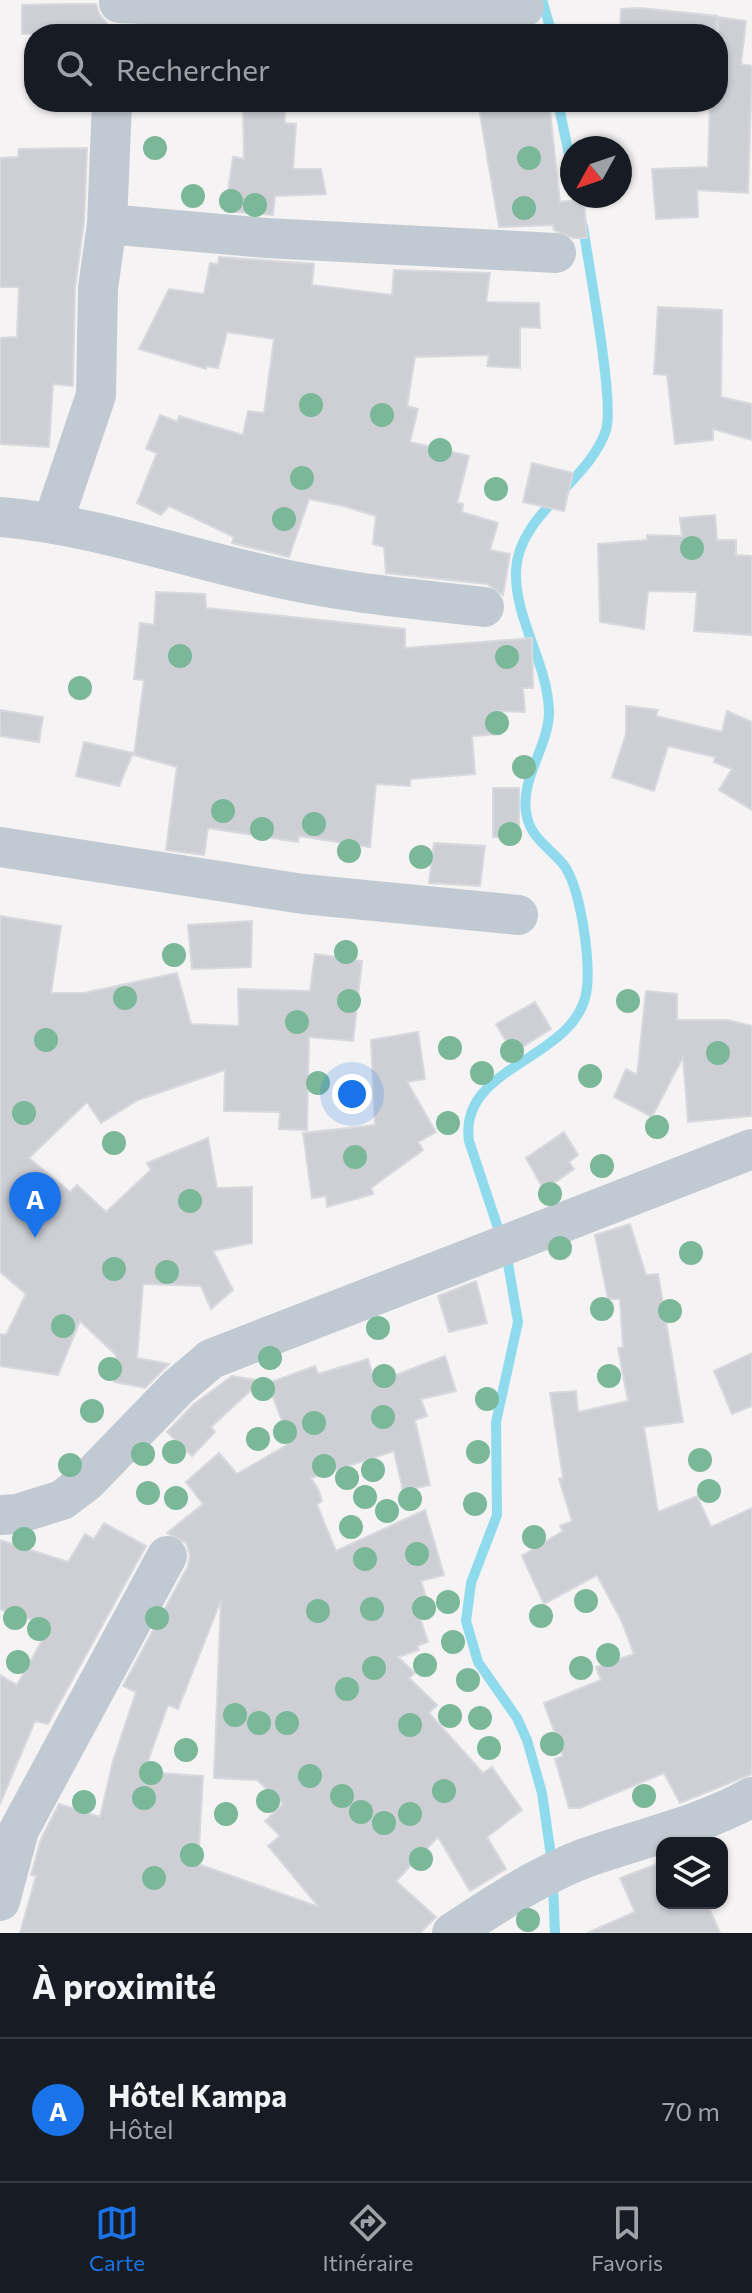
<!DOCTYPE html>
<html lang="fr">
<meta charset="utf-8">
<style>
body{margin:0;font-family:Commissioner,sans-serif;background:#20242c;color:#f1f3f6}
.controls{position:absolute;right:24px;bottom:24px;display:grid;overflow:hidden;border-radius:16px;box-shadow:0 2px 6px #0004}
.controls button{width:72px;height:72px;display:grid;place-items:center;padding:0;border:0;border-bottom:2px solid #363941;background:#171b24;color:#f1f3f6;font:40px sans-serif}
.compass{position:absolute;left:560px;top:136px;width:72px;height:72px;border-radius:50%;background:#171b24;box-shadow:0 2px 6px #0004;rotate:230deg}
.you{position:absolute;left:352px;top:1094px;width:28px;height:28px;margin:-20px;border:6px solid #fff;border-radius:50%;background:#1a73e8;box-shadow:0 0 0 12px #1a73e833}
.badge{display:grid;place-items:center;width:52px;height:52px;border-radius:50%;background:#1a73e8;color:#fff;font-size:26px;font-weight:700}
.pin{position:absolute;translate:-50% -66px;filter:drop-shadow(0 2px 4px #0008)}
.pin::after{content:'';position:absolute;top:42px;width:28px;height:24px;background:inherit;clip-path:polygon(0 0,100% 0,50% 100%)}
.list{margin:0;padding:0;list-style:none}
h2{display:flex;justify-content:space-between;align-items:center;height:104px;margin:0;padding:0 32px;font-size:34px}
h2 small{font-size:26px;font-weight:400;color:#9ea1a6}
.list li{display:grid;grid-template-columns:52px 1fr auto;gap:24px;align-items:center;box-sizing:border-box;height:144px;padding:0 32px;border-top:2px solid #363941}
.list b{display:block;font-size:30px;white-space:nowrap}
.list p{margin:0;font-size:26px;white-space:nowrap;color:#9ea1a6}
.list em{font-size:26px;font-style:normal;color:#9ea1a6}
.icon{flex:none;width:44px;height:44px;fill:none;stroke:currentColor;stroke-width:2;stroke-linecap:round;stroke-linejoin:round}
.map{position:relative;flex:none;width:752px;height:1933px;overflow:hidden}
.search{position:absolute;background:#171b24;box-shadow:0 2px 6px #0004;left:24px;right:24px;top:24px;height:88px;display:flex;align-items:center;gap:20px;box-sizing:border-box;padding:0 28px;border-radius:32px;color:#9ea1a6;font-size:30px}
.sheet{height:248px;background:#171b24}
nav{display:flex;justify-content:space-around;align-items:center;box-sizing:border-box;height:112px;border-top:2px solid #363941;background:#171b24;font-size:22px;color:#9ea1a6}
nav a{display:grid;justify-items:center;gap:4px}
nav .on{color:#1a73e8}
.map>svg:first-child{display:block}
</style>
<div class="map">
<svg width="752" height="1933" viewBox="0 0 752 1933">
<rect width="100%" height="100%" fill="#f5f3f3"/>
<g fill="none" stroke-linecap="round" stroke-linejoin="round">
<!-- stream -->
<path stroke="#90daee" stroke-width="10" d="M542,0L552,34
M558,102L572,169
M501,1237L469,1141C458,1063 579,1061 587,988C590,959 581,887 563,864C550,848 532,839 527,817C518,781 549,747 549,712C548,663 514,619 516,570C519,513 589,482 606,430C615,403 588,263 583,226
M506,1252L518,1322L496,1422L497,1515L471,1583L466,1621L478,1662L517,1718L527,1740L542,1793L552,1863
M553,1883L555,1933"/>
</g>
<!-- building -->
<path fill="#cdcfd5" stroke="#d7d9de" stroke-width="2" fill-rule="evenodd" d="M69,4H96L99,14L107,23V34H22V5Z
M639,8L717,16L716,34H620L621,9Z
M718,17L746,21L741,64L752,66L748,193L697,190L698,217L656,219L652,169L708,167L710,102H718Z
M243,102H284L285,123L296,124L293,169H321L326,194L275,196L273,215L225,211L233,157L244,159Z
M478,102H549L560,202L584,199L587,238H573L554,230L553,225L499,227Z
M87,148L84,222L75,288L73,386L53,384L49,447L0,444V338L17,337L19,287H0V158L18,157L19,149Z
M219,257L314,264L312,285L392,295L394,270L490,273L486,302L539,303L540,328L520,327V368L487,366L489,355L415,357L407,406L418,409L410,442L469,456L457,503L463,504L462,512L498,523L490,550L510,554L503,595L487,584L386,573L384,547L373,544L376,516L343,506L309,499L289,557L232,543L234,537L169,506L161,515L137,503L157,453L146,449L160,415L178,422L179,416L243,435L248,411L264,413L274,339L227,332L218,368L206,366V369L139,349L169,289L204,294L210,263L218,264Z
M658,307L722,310L721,397L752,404V440L713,429V440L675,444L667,375L654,374Z
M532,463L573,473L564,511L523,502Z
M715,515L717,540H736V555L752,556V635L694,631L697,592L648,591L644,629L600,622L598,544L647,540V535L682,536L680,518Z
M156,592L205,594L206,608L405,629V648L532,638L533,688H523L525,712L498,711L500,734L472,736L475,774L410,779V786L376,784L370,847L299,836L298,842L208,828L204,855L166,850L177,767L134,755L144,680L134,679L140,623L154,625Z
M626,706L658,710L656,716L722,732L727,711L752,722V810L719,790L732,769L714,762L715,757L668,746L654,791L612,777L626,734Z
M0,710L43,717L39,742L0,736Z
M84,742L133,753L119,786L76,776Z
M493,788H519V838L493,837Z
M434,843L485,846L480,886L429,883Z
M0,916L61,926L51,993H84L177,973L191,1024L239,1026L238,989L310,991L315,954L362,961L353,1041L309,1037L307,1130L279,1129L280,1112L224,1111L225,1070L138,1100L101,1123L87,1102L29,1158L70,1192L77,1185L106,1212L151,1170L147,1163L208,1138L217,1188L252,1187V1243L213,1251L233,1290L211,1309L201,1286L143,1284L137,1358L169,1364L145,1388L114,1382L116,1355L80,1321L58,1375L0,1366V1334L6,1335L26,1294L0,1272Z
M252,921L251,967L192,969L188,925Z
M646,991L677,994V1020H727L752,1026V1116L688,1122L683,1057L652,1117L614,1097L626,1069L637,1075Z
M535,1002L551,1029L519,1049L507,1043L496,1024Z
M418,1032L425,1079L407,1082L436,1132L418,1142L423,1150L371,1188L373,1194L327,1207L326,1196L312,1198L303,1133L375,1125L371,1040Z
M564,1132L578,1155L569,1162L574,1169L544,1190L526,1158Z
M630,1224L646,1275L658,1274L683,1422L644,1427L658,1512L697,1496L711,1527L752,1508V1774L680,1803L664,1773L580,1808H569L555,1759L563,1756L544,1703L601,1680L596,1667L634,1654L621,1620L597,1575L544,1604L522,1556L563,1531L560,1526L572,1521L559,1479L563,1478L550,1393L576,1391L578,1412L628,1401L618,1348L623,1347L620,1299H608L595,1235Z
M476,1281L487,1323L449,1332L438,1296Z
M752,1353V1406L732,1414L714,1371Z
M445,1356L456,1391L421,1399L427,1416L415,1420L430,1485L403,1491L394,1451L311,1478L318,1489L322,1501L317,1505L336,1551L425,1510L444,1575L421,1581L426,1597L414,1600L428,1642L417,1646L419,1650L398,1657L415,1673L409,1678L437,1705L429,1713L483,1773L492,1767L522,1810L487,1837L506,1869L470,1891L438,1837L396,1881L436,1917L420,1933H20L36,1876L31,1875L41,1839L59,1804L100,1817L113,1761L136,1692L123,1686L188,1566L190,1555L186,1543L167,1533L203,1504L186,1482L219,1453L237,1474L290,1443L268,1383L315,1366L318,1374L368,1359L375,1383ZM221,1600L214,1778L257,1780L283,1804L265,1821L280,1836L268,1846L319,1907L198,1864L203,1776L144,1772L168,1705L178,1709Z
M232,1376L261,1381L211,1427L215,1432L192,1456L167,1432L194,1404Z
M104,1523L146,1546L48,1724L35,1721L0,1804V1675L17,1685L50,1626L0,1609V1540L68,1562L85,1534L94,1539Z
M662,1862V1903H707L720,1933H587L635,1912L620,1878Z"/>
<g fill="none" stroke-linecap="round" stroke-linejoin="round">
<!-- minor -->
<path stroke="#c1cad2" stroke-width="40" d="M119,3L362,14L524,7
M107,224L266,238L556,253
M0,517C95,525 185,558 279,578C346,593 415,599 484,607
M53,522L96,395L98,288L107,224L112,102
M0,847L303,894L518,915
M0,1515L17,1514L62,1500L87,1481L178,1387L211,1359L752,1149
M0,1901L19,1830L167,1556
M452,1933C494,1905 538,1876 585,1858C641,1838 700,1826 752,1797"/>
</g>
<!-- trees -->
<g fill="#7bb799">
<circle cx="155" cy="148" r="12"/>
<circle cx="529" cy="158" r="12"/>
<circle cx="193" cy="196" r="12"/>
<circle cx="231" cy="201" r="12"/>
<circle cx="255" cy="205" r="12"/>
<circle cx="524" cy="208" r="12"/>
<circle cx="311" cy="405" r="12"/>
<circle cx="382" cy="415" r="12"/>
<circle cx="440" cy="450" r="12"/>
<circle cx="302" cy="478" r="12"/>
<circle cx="496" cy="489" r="12"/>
<circle cx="284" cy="519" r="12"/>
<circle cx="692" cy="548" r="12"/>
<circle cx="180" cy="656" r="12"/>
<circle cx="507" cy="657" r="12"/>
<circle cx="80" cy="688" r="12"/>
<circle cx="497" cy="723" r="12"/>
<circle cx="524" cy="767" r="12"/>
<circle cx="223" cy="811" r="12"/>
<circle cx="314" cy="824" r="12"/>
<circle cx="262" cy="829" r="12"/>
<circle cx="510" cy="834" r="12"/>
<circle cx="349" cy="851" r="12"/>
<circle cx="421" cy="857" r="12"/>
<circle cx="346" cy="952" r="12"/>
<circle cx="174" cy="955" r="12"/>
<circle cx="125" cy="998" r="12"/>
<circle cx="349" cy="1001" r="12"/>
<circle cx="628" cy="1001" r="12"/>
<circle cx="297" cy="1022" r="12"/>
<circle cx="46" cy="1040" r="12"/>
<circle cx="450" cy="1048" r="12"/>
<circle cx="512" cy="1051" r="12"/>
<circle cx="718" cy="1053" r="12"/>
<circle cx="482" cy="1073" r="12"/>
<circle cx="590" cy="1076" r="12"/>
<circle cx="318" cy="1083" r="12"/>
<circle cx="24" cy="1113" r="12"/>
<circle cx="448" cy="1123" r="12"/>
<circle cx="657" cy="1127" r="12"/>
<circle cx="114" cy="1143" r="12"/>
<circle cx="355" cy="1157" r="12"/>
<circle cx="602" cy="1166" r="12"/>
<circle cx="550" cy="1194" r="12"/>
<circle cx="190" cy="1201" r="12"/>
<circle cx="560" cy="1248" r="12"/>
<circle cx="691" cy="1253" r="12"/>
<circle cx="114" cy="1269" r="12"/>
<circle cx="167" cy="1272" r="12"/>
<circle cx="602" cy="1309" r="12"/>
<circle cx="670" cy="1311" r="12"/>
<circle cx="63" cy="1326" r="12"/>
<circle cx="378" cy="1328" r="12"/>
<circle cx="270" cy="1358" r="12"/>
<circle cx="110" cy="1369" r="12"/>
<circle cx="384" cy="1376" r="12"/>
<circle cx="609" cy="1376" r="12"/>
<circle cx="263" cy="1389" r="12"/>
<circle cx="487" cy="1399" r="12"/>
<circle cx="92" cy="1411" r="12"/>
<circle cx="383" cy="1417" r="12"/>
<circle cx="314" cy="1423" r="12"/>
<circle cx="285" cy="1432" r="12"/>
<circle cx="258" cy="1439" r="12"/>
<circle cx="174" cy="1452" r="12"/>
<circle cx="478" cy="1452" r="12"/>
<circle cx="143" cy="1454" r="12"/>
<circle cx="700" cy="1460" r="12"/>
<circle cx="70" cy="1465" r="12"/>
<circle cx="324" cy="1466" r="12"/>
<circle cx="373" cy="1470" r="12"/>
<circle cx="347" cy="1478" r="12"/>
<circle cx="709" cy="1491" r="12"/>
<circle cx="148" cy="1493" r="12"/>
<circle cx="365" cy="1497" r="12"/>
<circle cx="176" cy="1498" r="12"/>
<circle cx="410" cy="1499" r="12"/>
<circle cx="475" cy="1504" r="12"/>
<circle cx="387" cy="1511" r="12"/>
<circle cx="351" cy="1527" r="12"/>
<circle cx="534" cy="1537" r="12"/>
<circle cx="24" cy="1539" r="12"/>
<circle cx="417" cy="1554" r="12"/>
<circle cx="365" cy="1559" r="12"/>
<circle cx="586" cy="1601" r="12"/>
<circle cx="448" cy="1602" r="12"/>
<circle cx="424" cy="1608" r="12"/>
<circle cx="372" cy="1609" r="12"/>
<circle cx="318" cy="1611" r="12"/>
<circle cx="541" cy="1616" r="12"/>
<circle cx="15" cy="1618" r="12"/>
<circle cx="157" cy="1618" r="12"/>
<circle cx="39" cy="1629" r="12"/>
<circle cx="453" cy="1642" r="12"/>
<circle cx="608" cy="1655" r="12"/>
<circle cx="18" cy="1662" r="12"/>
<circle cx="425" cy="1665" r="12"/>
<circle cx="374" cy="1668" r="12"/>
<circle cx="581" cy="1668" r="12"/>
<circle cx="468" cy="1680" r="12"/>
<circle cx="347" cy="1689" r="12"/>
<circle cx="235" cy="1715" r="12"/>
<circle cx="450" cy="1716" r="12"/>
<circle cx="480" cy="1718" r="12"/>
<circle cx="259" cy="1723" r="12"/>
<circle cx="287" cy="1723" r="12"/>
<circle cx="410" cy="1725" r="12"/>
<circle cx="552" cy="1744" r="12"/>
<circle cx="489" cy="1748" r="12"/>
<circle cx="186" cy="1750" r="12"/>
<circle cx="151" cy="1773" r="12"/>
<circle cx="310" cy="1776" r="12"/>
<circle cx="444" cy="1791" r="12"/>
<circle cx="342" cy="1796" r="12"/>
<circle cx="644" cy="1796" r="12"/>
<circle cx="144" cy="1798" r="12"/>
<circle cx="268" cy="1801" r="12"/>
<circle cx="84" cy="1802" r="12"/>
<circle cx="361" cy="1812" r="12"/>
<circle cx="226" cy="1814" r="12"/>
<circle cx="410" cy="1814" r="12"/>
<circle cx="384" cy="1823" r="12"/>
<circle cx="192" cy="1855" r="12"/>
<circle cx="421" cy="1859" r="12"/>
<circle cx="154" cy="1878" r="12"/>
<circle cx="528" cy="1920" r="12"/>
</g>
</svg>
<div class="controls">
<button><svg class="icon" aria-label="layers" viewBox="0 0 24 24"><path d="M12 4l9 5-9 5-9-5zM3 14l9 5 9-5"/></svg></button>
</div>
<svg class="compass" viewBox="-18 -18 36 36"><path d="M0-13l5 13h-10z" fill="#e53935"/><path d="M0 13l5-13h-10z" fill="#9ea1a6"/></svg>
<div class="you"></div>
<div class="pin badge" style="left:35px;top:1238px">A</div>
<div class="search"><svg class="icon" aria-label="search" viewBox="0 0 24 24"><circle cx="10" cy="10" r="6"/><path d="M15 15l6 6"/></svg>Rechercher</div>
</div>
<section class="sheet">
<h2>À proximité<small></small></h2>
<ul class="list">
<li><span class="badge">A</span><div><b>Hôtel Kampa</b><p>Hôtel</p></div><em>70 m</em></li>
</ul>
</section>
<nav>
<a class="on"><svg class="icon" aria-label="map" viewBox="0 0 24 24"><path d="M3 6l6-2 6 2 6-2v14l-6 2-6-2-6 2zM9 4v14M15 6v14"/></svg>Carte</a>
<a><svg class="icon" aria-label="directions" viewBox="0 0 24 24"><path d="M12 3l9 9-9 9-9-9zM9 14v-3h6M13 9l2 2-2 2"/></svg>Itinéraire</a>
<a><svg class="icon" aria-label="saved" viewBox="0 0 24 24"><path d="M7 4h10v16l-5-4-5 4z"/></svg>Favoris</a>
</nav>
